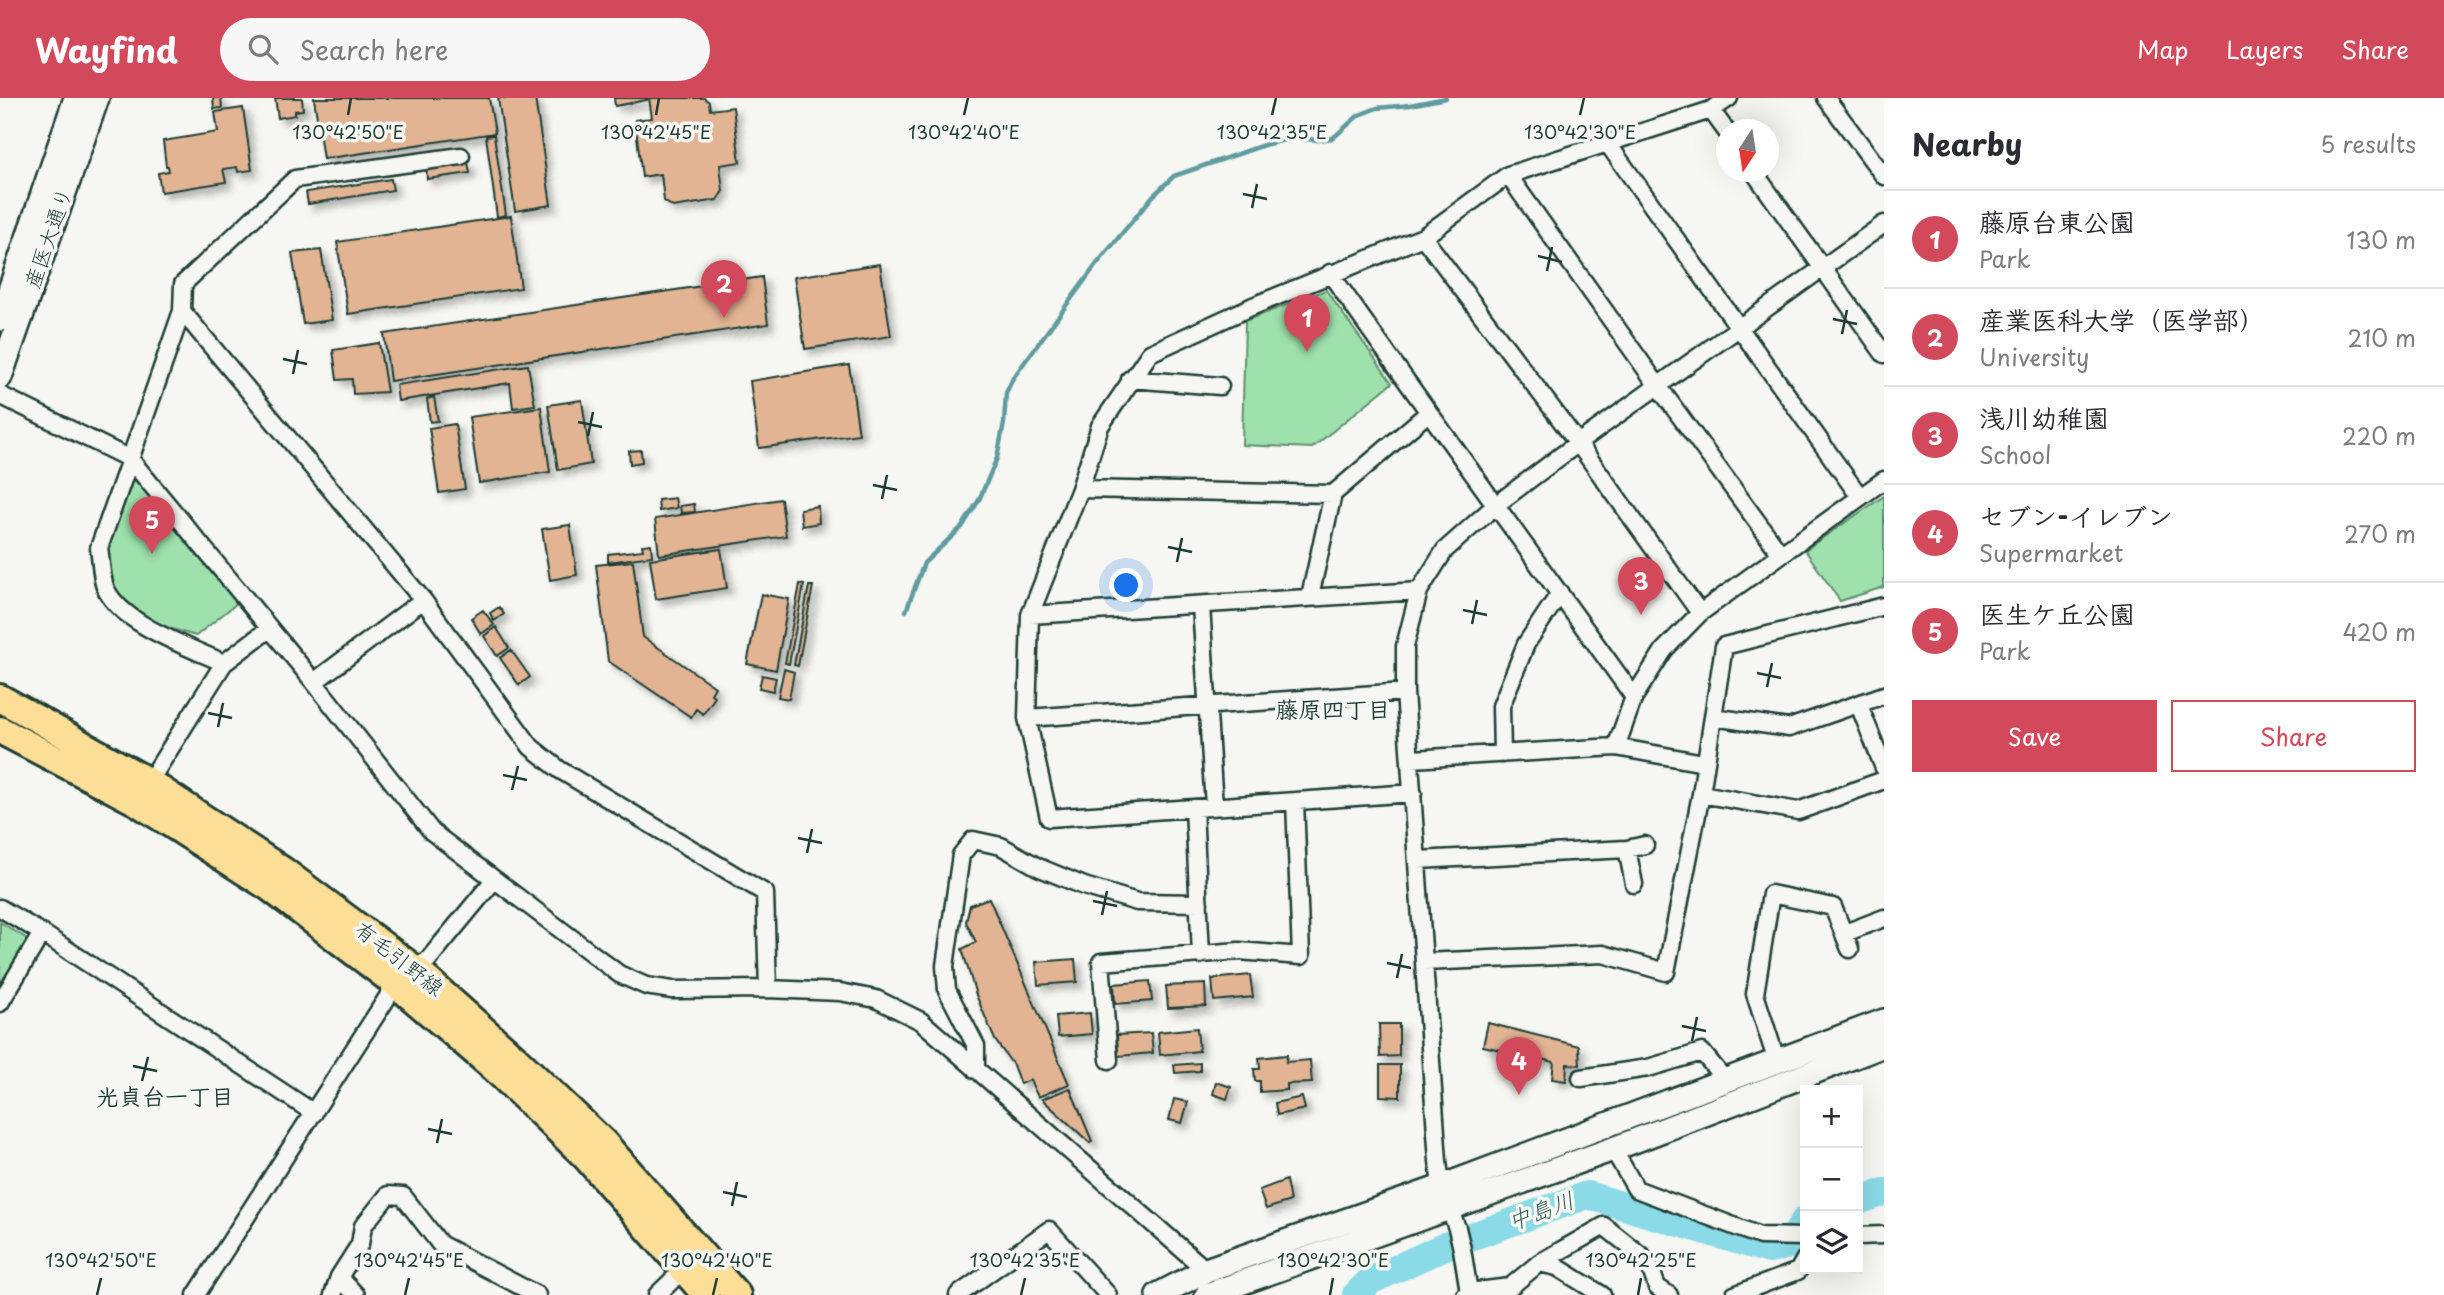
<!DOCTYPE html>
<meta charset="utf-8">
<style>
body{margin:0;font-family:"Playpen Sans","Klee One",sans-serif;background:#f7f7f7;color:#2b2b33}
.controls{position:absolute;right:21px;bottom:21px;display:grid;overflow:hidden;border-radius:0px;box-shadow:0 7px 28px #0002}
.controls button{width:63px;height:63px;display:grid;place-items:center;padding:0;border:0;border-bottom:2px solid #e1e1e2;background:#fff;color:#2b2b33;font:35px sans-serif}
.compass{position:absolute;left:1716px;top:21px;width:63px;height:63px;border-radius:50%;background:#fff;box-shadow:0 7px 28px #0002;rotate:192deg}
.you{position:absolute;left:1127px;top:488px;width:24px;height:24px;margin:-18px;border:5px solid #fff;border-radius:50%;background:#1a73e8;box-shadow:0 0 0 10px #1a73e833}
.badge{display:grid;place-items:center;width:46px;height:46px;border-radius:50%;background:#d1495b;color:#fff;font-size:23px;font-weight:700}
.pin{position:absolute;translate:-50% -58px;filter:drop-shadow(0 2px 4px #0008)}
.pin::after{content:'';position:absolute;top:37px;width:24px;height:21px;background:inherit;clip-path:polygon(0 0,100% 0,50% 100%)}
.list{margin:0;padding:0;list-style:none}
h2{display:flex;justify-content:space-between;align-items:center;height:91px;margin:0;padding:0 28px;font-size:30px}
h2 small{font-size:23px;font-weight:400;color:#7c7c81}
.list li{display:grid;grid-template-columns:46px 1fr auto;gap:21px;align-items:center;box-sizing:border-box;height:98px;padding:0 28px;border-top:2px solid #e1e1e2}
.list b{display:block;font-size:26px;white-space:nowrap}
.list p{margin:0;font-size:23px;white-space:nowrap;color:#7c7c81}
.list em{font-size:23px;font-style:normal;color:#7c7c81}
.actions{display:flex;gap:14px;padding:21px 28px}
.actions a{flex:1;padding:16px 0;border:2px solid #d1495b;border-radius:0px;text-align:center;font-size:24px;color:#d1495b}
.actions .main{background:#d1495b;color:#fff}
.icon{flex:none;width:38px;height:38px;fill:none;stroke:currentColor;stroke-width:2;stroke-linecap:round;stroke-linejoin:round}
.map{position:relative;flex:none;width:1884px;height:1197px;overflow:hidden}
header{display:flex;align-items:center;gap:42px;box-sizing:border-box;height:98px;padding:0 35px;background:#d1495b;color:#fff}
header strong{font-size:33px}
nav{display:flex;gap:38px;margin-inline-start:auto;font-size:24px}
.search{width:490px;height:63px;background:#f7f7f7;display:flex;align-items:center;gap:18px;box-sizing:border-box;padding:0 24px;border-radius:38px;color:#7c7c81;font-size:26px}
main{display:flex}
aside{flex:1;background:#fff}
.map>svg:first-child{display:block}
</style>
<header>
<strong>Wayfind</strong>
<div class="search"><svg class="icon" aria-label="search" viewBox="0 0 24 24"><circle cx="10" cy="10" r="6"/><path d="M15 15l6 6"/></svg>Search here</div>
<nav><a>Map</a><a>Layers</a><a>Share</a></nav>
</header>
<main>
<div class="map">
<svg width="1884" height="1197" viewBox="0 0 1884 1197">
<defs>
<filter id="shadow"><feDropShadow dx="5.5" dy="5.5" stdDeviation="3.5" flood-color="#0004"/></filter>
</defs>
<rect width="100%" height="100%" fill="#f6f6f2"/>
<filter id="ink" filterUnits="userSpaceOnUse"><feTurbulence type="fractalNoise" baseFrequency=".0143" numOctaves="2"/><feDisplacementMap in="SourceGraphic" scale="14" xChannelSelector="R" yChannelSelector="G"/><feConvolveMatrix kernelMatrix="1 2 1 2 8 2 1 2 1" color-interpolation-filters="sRGB"/></filter>
<g filter="url(#ink)">
<!-- green -->
<path fill="#9ee1ac" stroke="#5e8f70" stroke-width="2" d="M1326,192L1392,285L1312,350L1242,347L1245,223Z
M134,379L237,505L196,538C149,526 100,504 108,447C111,425 123,401 130,380Z
M1884,398V489L1840,503L1805,452Z
M0,824L29,842L0,891Z"/>
<g fill="none" stroke-linecap="round" stroke-linejoin="round">
<!-- stream -->
<path stroke="#5f9b9f" stroke-width="4.5" d="M906,513L924,465L962,429L979,402L997,360L1004,325L1006,295L1013,280L1096,167L1153,98L1174,78L1264,47L1292,40L1318,42L1333,40L1359,17L1377,10L1410,7L1446,0"/>
<!-- river -->
<path stroke="#8adae7" stroke-width="28" d="M1858,1103L1884,1094
M1356,1197L1370,1183L1445,1148L1587,1097L1770,1152L1789,1147L1805,1122"/>
</g>
<!-- building -->
<path fill="#e2b493" stroke="#1f3d34" stroke-width="2" filter="url(#shadow)" d="M213,0H221L222,10L214,11Z
M275,0H302L303,12L295,13V17L278,20Z
M314,0H489L495,35L323,61Z
M498,0H535L551,107L515,113Z
M614,0H647V2L615,8Z
M649,0H704L709,4L710,12L733,9L740,64L720,67L723,93L717,102L673,109L664,103L661,76L642,79L635,22L652,20Z
M243,10L252,72L238,74L237,69L223,71L226,84L161,94L158,75L169,73L168,68H166L163,43L218,34L215,14Z
M494,37L506,117L497,119L486,38Z
M468,64L470,75L427,81L426,69Z
M391,81L393,92L308,106L306,94Z
M511,118L521,190L348,216L337,144Z
M321,152L332,222L303,226L292,155Z
M880,166L891,238L805,251L794,179Z
M762,179L768,226L390,283L384,236Z
M379,245L387,294L353,296L352,281L337,282L333,252Z
M528,267L535,307L513,310L510,285L398,303L396,287Z
M849,267L859,336L759,350L750,283Z
M434,299L438,323L430,324L427,301Z
M582,302L591,366L558,372L548,307Z
M541,309L550,374L479,385L469,319Z
M455,326L465,391L439,395L429,330Z
M641,352L642,364L630,366L629,353Z
M675,400L677,410L659,413L658,402Z
M781,401L786,438L659,457L655,421Z
M694,406L695,414L681,415L680,408Z
M818,408L819,425L802,428L800,411Z
M570,427L577,477L550,482L542,431Z
M651,446L652,458L608,464V456L643,452L642,447Z
M721,451L727,490L656,501L650,461Z
M633,463L643,539L715,589L711,596L715,599L703,616L696,611L691,619L608,563L596,467Z
M800,486L804,487L789,566L785,565Z
M809,488H813L798,568L794,567Z
M761,496L789,501L776,572L747,566Z
M499,509L504,516L494,523L490,515Z
M483,512L494,527L481,536L471,520Z
M496,529L509,550L497,558L484,538Z
M511,552L530,579L519,587L500,560Z
M784,571L794,574L789,601L778,599Z
M762,577L776,580L773,593L759,590Z
M989,800L1069,986L1038,999L1030,982L1020,986L1013,967L995,942L976,897L962,851L976,844L966,824L970,807Z
M1075,861L1077,884L1038,887L1036,864Z
M1250,877L1253,899L1214,903L1212,881Z
M1150,883L1152,903L1115,906L1114,886Z
M1205,886L1206,908L1168,910L1166,888Z
M1090,915L1092,936L1058,939L1056,918Z
M1488,925L1579,948L1580,967L1567,966L1566,983L1552,981L1554,964L1483,948Z
M1379,926H1399V958L1380,959Z
M1197,930L1199,953L1160,957L1158,934Z
M1151,935L1153,955L1118,958L1117,937Z
M1287,957L1286,964L1310,962L1312,985L1287,986V992L1260,994V983H1255L1254,971H1260L1259,960Z
M1200,965V973L1175,975L1174,967Z
M1380,967H1400V999L1380,998Z
M1216,984L1231,989L1227,1001L1213,996Z
M1070,990L1092,1043L1090,1045L1042,1001Z
M1302,999L1305,1011L1277,1017L1275,1005Z
M1174,1001L1188,1004L1182,1025L1169,1022Z
M1286,1082L1290,1103L1266,1111L1259,1092Z"/>
<g fill="none" stroke-linecap="round" stroke-linejoin="round">
<defs>
<path id="street" d="M1826,0L1884,78
M1711,12L1727,34
M1608,46L1860,399
M1754,74L1884,256
M1508,77L1658,288L1780,455
M1423,139L1578,345L1700,515
M1330,175C1430,318 1533,458 1634,599
M182,213L423,502L531,649L560,672L765,795L768,891
M1130,281L1220,288
M0,297L130,361L314,584L432,734L619,876L646,888L672,892L768,891L840,894L876,901L921,923L1206,1172
M1080,391L1333,396
M1310,498L1333,396L1428,315
M1201,508L1214,708
M1030,517L1419,493
M224,565C189,549 120,526 105,489C101,477 101,462 99,450L182,213L183,186L295,81L461,58
M314,584L423,502
M1859,607L1884,670
M1713,619L1789,630L1884,597
M1027,620L1405,594
M1616,649L1634,599L1664,552L1700,515L1884,382
M1502,656L1501,608L1526,546L1560,495
M1412,661L1616,649L1704,665
M149,684L224,565L269,531
M1413,695L1049,720L1027,620L1030,517L1080,391L1100,328L1150,255L1253,208L1423,139L1508,77L1711,12L1729,0
M1701,696L1798,713L1884,682
M1194,710L1201,857
M1627,751L1634,786
M1418,762L1627,751L1645,747
M0,810L42,835L314,1015
M1845,835L1884,820
M1424,864L1603,856L1666,874L1701,696L1724,548L1884,508
M0,905L42,835
M1109,962L1101,864L1239,853L1301,858L1295,703
M1777,964L1755,896L1771,796L1833,809L1850,851
M976,972V948L947,892L945,868L961,757L973,742L1001,748L1038,769L1084,788L1137,804L1199,805
M1581,980L1648,970L1702,954L1725,982
M1613,1051L1636,1091L1760,1138L1805,1139
M1858,1138L1884,1137
M1539,1165L1557,1169L1602,1197
M339,1179L356,1197
M1469,1194L1510,1189L1539,1165L1604,1128L1648,1163L1657,1189L1669,1197
M196,1197L396,886L428,862L494,782
M333,1197L339,1179L360,1146L363,1128L388,1097L403,1098L440,1146L537,1197
M657,1197L689,1166
M958,1197L1049,1132L1108,1197
M1465,1197L1469,1194L1462,1151L1457,1130L1441,1089L1438,1063L1405,594V548L1419,493L1445,452L1497,406L1578,345L1884,126
M1734,1197L1798,1173L1805,1161"/>
<path id="secondary" d="M0,221L76,0
M0,279L97,0
M1158,1197L1206,1172L1441,1089L1884,923
M1207,1197L1613,1051L1884,947"/>
<path id="primary" d="M0,600L149,684L282,772L416,872L515,960L605,1046L737,1197
M0,632L137,704L269,789L396,886L494,970L586,1059L706,1197"/>
</defs>
<!-- street casing -->
<use href="#street" stroke="#1f3d34" stroke-width="21"/>
<!-- secondary casing -->
<use href="#secondary" stroke="#1f3d34" stroke-width="28"/>
<!-- primary casing -->
<use href="#primary" stroke="#1f3d34" stroke-width="32"/>
<!-- street -->
<use href="#street" stroke="#f6f6f2" stroke-width="16"/>
<!-- secondary -->
<use href="#secondary" stroke="#f6f6f2" stroke-width="23"/>
<!-- primary -->
<use href="#primary" stroke="#fdde96" stroke-width="26"/>
</g>
</g>
<!-- ticks -->
<path fill="none" stroke="#1f3d34" stroke-width="2.5" d="M348,17L351,0M656,17L659,0M964,17L968,0M1272,17L1276,0M1580,17L1584,0M1243,96L1267,101M1252,110L1257,86M1538,158L1562,164M1547,173L1552,149M1833,221L1857,226M1842,236L1847,212M283,261L307,266M293,276L298,252M578,324L602,329M588,338L593,314M873,387L897,392M882,401L887,377M1168,449L1192,454M1177,464L1182,440M1463,512L1487,517M1472,526L1477,502M1757,575L1781,580M1767,589L1772,565M208,615L232,620M218,629L223,605M503,677L527,682M512,692L518,668M798,740L822,745M807,755L812,731M1093,803L1117,808M1102,817L1107,793M1387,865L1411,870M1397,880L1402,856M1682,928L1706,933M1692,943L1697,919M133,968L157,973M142,983L148,959M428,1031L452,1036M437,1045L442,1021M723,1094L747,1099M732,1108L737,1084M97,1197L101,1180M405,1197L409,1180M713,1197L717,1180M1021,1197L1025,1180M1330,1197L1333,1180M1638,1197L1641,1180"/>
<g text-anchor="middle" stroke-width="7" stroke-linejoin="round" paint-order="stroke">
<!-- street labels -->
<g font-size="21" fill="#1f3d34" stroke="#f6f6f2">
<text transform="translate(49 140) rotate(-71)" y="7">産医大通り</text>
<text transform="translate(399 861) rotate(38)" y="7">有毛引野線</text>
</g>
<!-- neighbourhood labels -->
<g font-size="23" font-weight="bold" fill="#1f3d34" stroke="#f6f6f2">
<text x="1333" y="620">藤原四丁目</text>
<text x="165" y="1007">光貞台一丁目</text>
</g>
<!-- water labels -->
<g font-size="23" font-style="italic" fill="#345c58" stroke="#f6f6f2">
<text transform="translate(1541 1113) rotate(-20)" y="8">中島川</text>
</g>
</g>
<g font-size="18" text-anchor="middle" fill="#1f3d34" stroke="#f6f6f2" stroke-width="7" stroke-linejoin="round" paint-order="stroke">
<text x="348" y="41">130°42'50"E</text>
<text x="656" y="41">130°42'45"E</text>
<text x="964" y="41">130°42'40"E</text>
<text x="1272" y="41">130°42'35"E</text>
<text x="1580" y="41">130°42'30"E</text>
<text x="101" y="1169">130°42'50"E</text>
<text x="409" y="1169">130°42'45"E</text>
<text x="717" y="1169">130°42'40"E</text>
<text x="1025" y="1169">130°42'35"E</text>
<text x="1333" y="1169">130°42'30"E</text>
<text x="1641" y="1169">130°42'25"E</text>
</g>
</svg>
<div class="controls">
<button>+</button>
<button>−</button>
<button><svg class="icon" aria-label="layers" viewBox="0 0 24 24"><path d="M12 4l9 5-9 5-9-5zM3 14l9 5 9-5"/></svg></button>
</div>
<svg class="compass" viewBox="-18 -18 36 36"><path d="M0-13l5 13h-10z" fill="#e53935"/><path d="M0 13l5-13h-10z" fill="#7c7c81"/></svg>
<div class="you"></div>
<div class="pin badge" style="left:1307px;top:254px">1</div>
<div class="pin badge" style="left:724px;top:220px">2</div>
<div class="pin badge" style="left:1641px;top:517px">3</div>
<div class="pin badge" style="left:1519px;top:997px">4</div>
<div class="pin badge" style="left:152px;top:456px">5</div>
</div>
<aside>
<h2>Nearby<small>5 results</small></h2>
<ul class="list">
<li><span class="badge">1</span><div><b>藤原台東公園</b><p>Park</p></div><em>130 m</em></li>
<li><span class="badge">2</span><div><b>産業医科大学（医学部）</b><p>University</p></div><em>210 m</em></li>
<li><span class="badge">3</span><div><b>浅川幼稚園</b><p>School</p></div><em>220 m</em></li>
<li><span class="badge">4</span><div><b>セブン-イレブン</b><p>Supermarket</p></div><em>270 m</em></li>
<li><span class="badge">5</span><div><b>医生ケ丘公園</b><p>Park</p></div><em>420 m</em></li>
</ul>
<div class="actions"><a class="main">Save</a><a>Share</a></div>
</aside>
</main>
